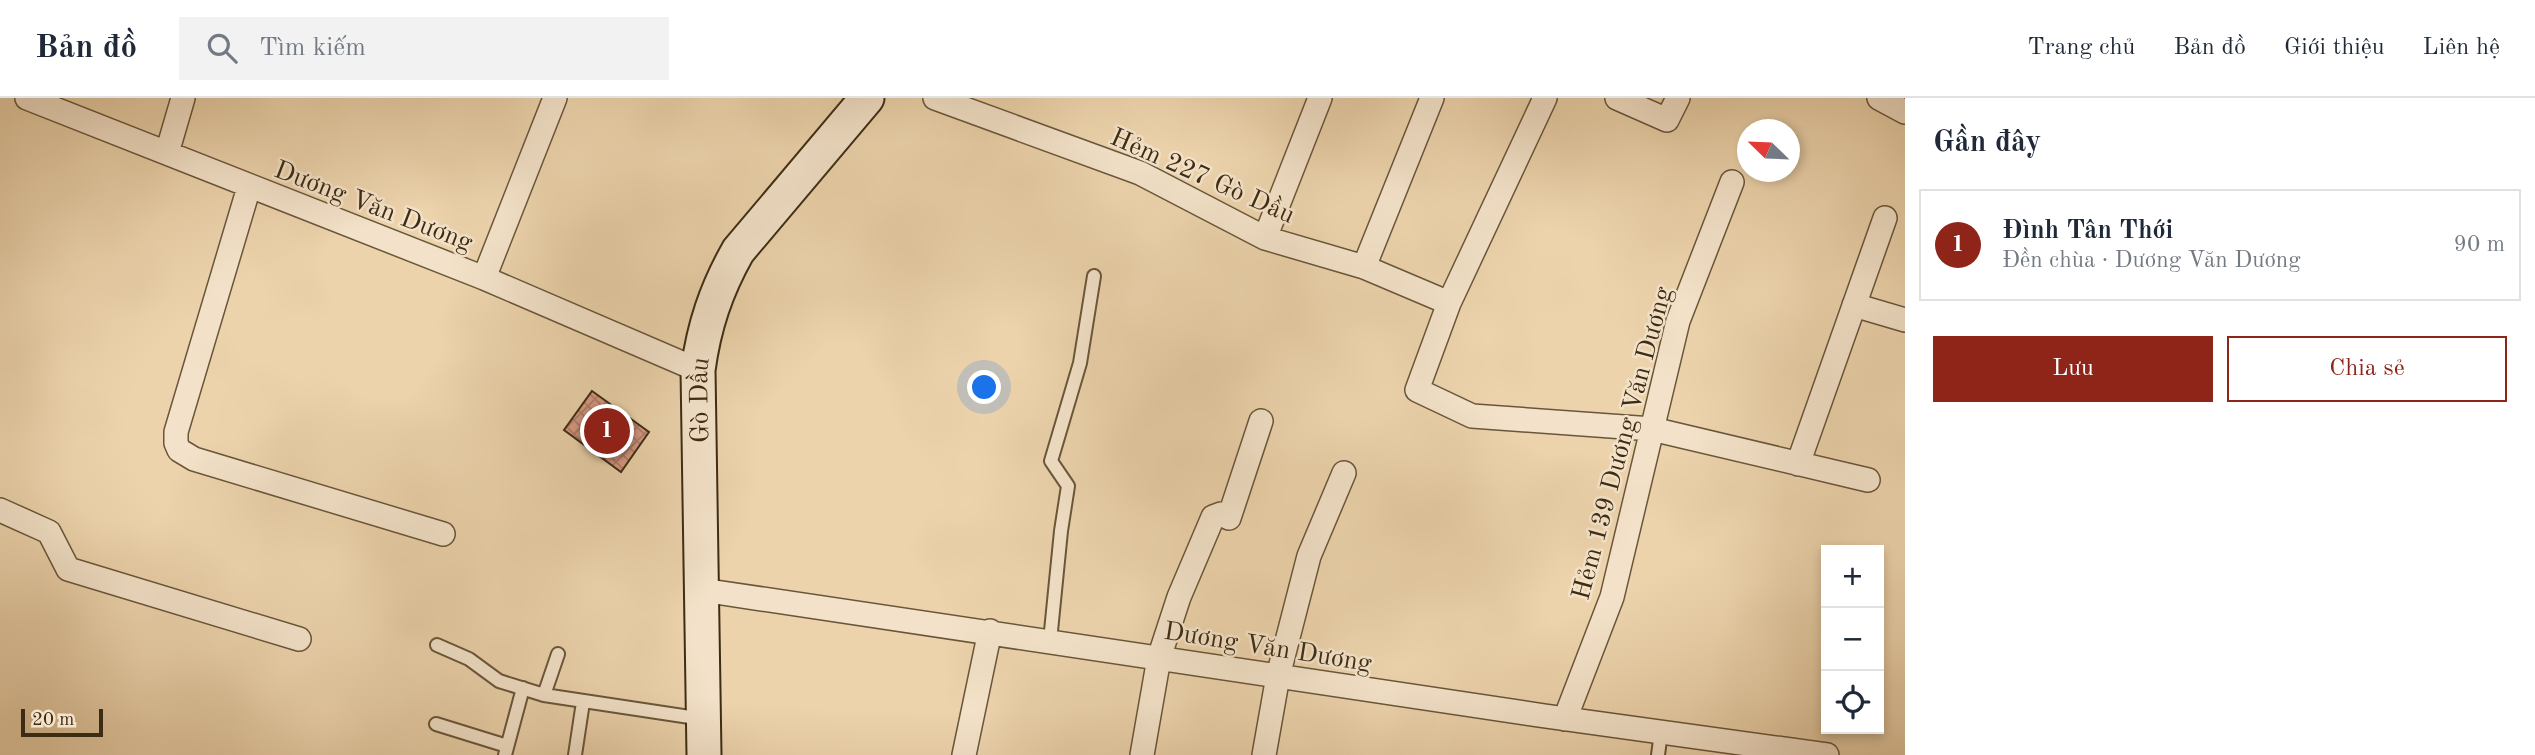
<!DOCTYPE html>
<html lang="vi">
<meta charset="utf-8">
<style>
body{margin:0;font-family:"Old Standard TT",serif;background:#f2f2f3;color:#1f2937}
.controls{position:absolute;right:21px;bottom:21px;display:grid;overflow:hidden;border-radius:0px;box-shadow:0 4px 10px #0003}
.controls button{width:63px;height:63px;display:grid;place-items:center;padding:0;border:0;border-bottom:2px solid #e0e1e3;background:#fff;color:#1f2937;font:35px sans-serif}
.compass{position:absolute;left:1737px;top:21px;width:63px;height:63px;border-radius:50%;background:#fff;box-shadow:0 4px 10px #0003;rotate:293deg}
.scale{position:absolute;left:21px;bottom:18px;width:82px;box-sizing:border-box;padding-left:7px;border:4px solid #3d2c14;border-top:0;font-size:19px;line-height:24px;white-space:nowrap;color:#3d2c14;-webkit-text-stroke:5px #f3e2c9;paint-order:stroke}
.you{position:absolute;left:985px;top:290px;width:24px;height:24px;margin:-18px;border:5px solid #fff;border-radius:50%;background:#1a73e8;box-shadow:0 0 0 10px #1a73e833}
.badge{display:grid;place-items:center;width:46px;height:46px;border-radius:50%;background:#8f2418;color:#fff;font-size:23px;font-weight:700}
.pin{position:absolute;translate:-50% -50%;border:4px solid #fff;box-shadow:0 2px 7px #0006}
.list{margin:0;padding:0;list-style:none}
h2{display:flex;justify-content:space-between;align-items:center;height:91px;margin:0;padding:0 28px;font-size:30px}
h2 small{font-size:23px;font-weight:400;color:#747a83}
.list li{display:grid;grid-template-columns:46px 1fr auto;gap:21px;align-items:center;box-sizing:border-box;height:112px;margin:0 14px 14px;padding:0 14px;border:2px solid #e0e1e3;border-radius:0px}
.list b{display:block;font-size:26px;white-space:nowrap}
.list p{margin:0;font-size:23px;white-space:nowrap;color:#747a83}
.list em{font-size:23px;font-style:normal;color:#747a83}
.actions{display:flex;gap:14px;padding:21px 28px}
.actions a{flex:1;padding:16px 0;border:2px solid #8f2418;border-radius:0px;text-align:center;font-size:24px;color:#8f2418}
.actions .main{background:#8f2418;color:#fff}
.icon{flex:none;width:38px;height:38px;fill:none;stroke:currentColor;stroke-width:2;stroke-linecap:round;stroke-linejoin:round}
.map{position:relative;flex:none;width:1905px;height:657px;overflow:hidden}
header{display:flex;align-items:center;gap:42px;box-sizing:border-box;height:98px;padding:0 35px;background:#fff;border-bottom:2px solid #e0e1e3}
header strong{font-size:33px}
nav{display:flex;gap:38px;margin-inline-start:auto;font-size:24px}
.search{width:490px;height:63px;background:#f2f2f3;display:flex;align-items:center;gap:18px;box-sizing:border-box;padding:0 24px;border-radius:0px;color:#747a83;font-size:26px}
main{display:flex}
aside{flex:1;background:#fff}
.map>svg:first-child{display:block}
</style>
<header>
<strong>Bản đồ</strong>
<div class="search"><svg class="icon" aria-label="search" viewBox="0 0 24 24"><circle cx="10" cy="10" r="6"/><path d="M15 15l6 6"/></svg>Tìm kiếm</div>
<nav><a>Trang chủ</a><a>Bản đồ</a><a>Giới thiệu</a><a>Liên hệ</a></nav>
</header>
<main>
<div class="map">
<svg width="1905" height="657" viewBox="0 0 1905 657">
<defs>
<pattern id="building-cross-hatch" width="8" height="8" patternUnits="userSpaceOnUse" patternTransform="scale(1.75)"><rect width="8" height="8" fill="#d99b85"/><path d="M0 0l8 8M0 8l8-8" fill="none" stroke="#b17f6c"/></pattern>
</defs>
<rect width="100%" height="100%" fill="#ecd3ac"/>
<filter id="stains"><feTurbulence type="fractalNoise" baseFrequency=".00286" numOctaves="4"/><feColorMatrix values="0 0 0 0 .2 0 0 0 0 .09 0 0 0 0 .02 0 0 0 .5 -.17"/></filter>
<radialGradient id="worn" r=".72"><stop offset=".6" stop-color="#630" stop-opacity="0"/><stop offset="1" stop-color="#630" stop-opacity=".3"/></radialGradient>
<!-- building -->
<path fill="url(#building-cross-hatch)" stroke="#3d2c14" stroke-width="2" d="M592,293L649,334L621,374L564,332Z"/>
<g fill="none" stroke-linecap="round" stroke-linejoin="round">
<defs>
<path id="lane" d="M1050,543L1061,433L1068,388L1051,363L1080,265L1094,178
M437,547L469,561L499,583L544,597L703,621
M544,597L558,556
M436,626L507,648
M505,657L523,590
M575,657L583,604
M1658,657L1661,634"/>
<path id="street" d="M27,0L484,180L698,272
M935,0L1140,75L1265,140L1364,169L1449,205
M1545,0L1449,205L1417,292L1472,318L1652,331L1868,382
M1617,0L1667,22L1678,0
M1879,0L1905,14
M167,55L183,0
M249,89L176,334V345L179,352L194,361L443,436
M1265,140L1320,0
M1364,169L1432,0
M484,180L555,0
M1854,207L1905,222
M1798,366L1885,120
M0,412L49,434L68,471L299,541
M702,492L1545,618L1827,657
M1565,621L1612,499L1678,223L1732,84
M964,657L990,533
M1142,657L1159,560L1179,499L1213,419L1221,416L1229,420L1261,323
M1264,657L1278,578L1309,458L1344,375"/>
<g id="secondary">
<path id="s1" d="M704,657L698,272C704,228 716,192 738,153L867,0"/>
</g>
</defs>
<!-- lane casing -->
<use href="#lane" stroke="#69563a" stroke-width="16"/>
<!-- street casing -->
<use href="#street" stroke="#69563a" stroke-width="26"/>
<!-- secondary casing -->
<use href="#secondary" stroke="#3d2c14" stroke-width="37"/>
<!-- lane -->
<use href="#lane" stroke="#f3e2c9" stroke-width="12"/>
<!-- street -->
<use href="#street" stroke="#f3e2c9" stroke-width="23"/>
<!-- secondary -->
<use href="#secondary" stroke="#f3e2c9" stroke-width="33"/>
</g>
<g text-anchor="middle" stroke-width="5" stroke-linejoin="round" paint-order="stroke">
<!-- street labels -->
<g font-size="26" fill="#3d2c14" stroke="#f3e2c9">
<text transform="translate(1203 77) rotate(24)" y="9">Hẻm 227 Gò Dầu</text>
<text transform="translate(374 107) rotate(21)" y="9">Dương Văn Dương</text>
<text dy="9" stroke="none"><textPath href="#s1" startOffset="355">Gò Dầu</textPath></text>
<text transform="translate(1621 345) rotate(-75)" y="9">Hẻm 139 Dương Văn Dương</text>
<text transform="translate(1268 548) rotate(9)" y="9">Dương Văn Dương</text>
</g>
</g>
<rect width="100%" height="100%" filter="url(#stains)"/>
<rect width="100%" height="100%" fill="url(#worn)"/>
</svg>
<div class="controls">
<button>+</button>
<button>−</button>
<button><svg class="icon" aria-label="locate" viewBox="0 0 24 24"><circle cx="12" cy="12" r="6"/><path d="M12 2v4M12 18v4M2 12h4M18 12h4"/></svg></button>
</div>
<svg class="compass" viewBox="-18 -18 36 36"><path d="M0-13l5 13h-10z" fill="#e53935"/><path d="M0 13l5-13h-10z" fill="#747a83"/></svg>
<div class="scale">20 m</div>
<div class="you"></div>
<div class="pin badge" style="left:607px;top:333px">1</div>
</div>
<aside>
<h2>Gần đây<small></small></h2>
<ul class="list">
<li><span class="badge">1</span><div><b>Đình Tân Thới</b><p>Đền chùa · Dương Văn Dương</p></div><em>90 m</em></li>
</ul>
<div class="actions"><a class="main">Lưu</a><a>Chia sẻ</a></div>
</aside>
</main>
